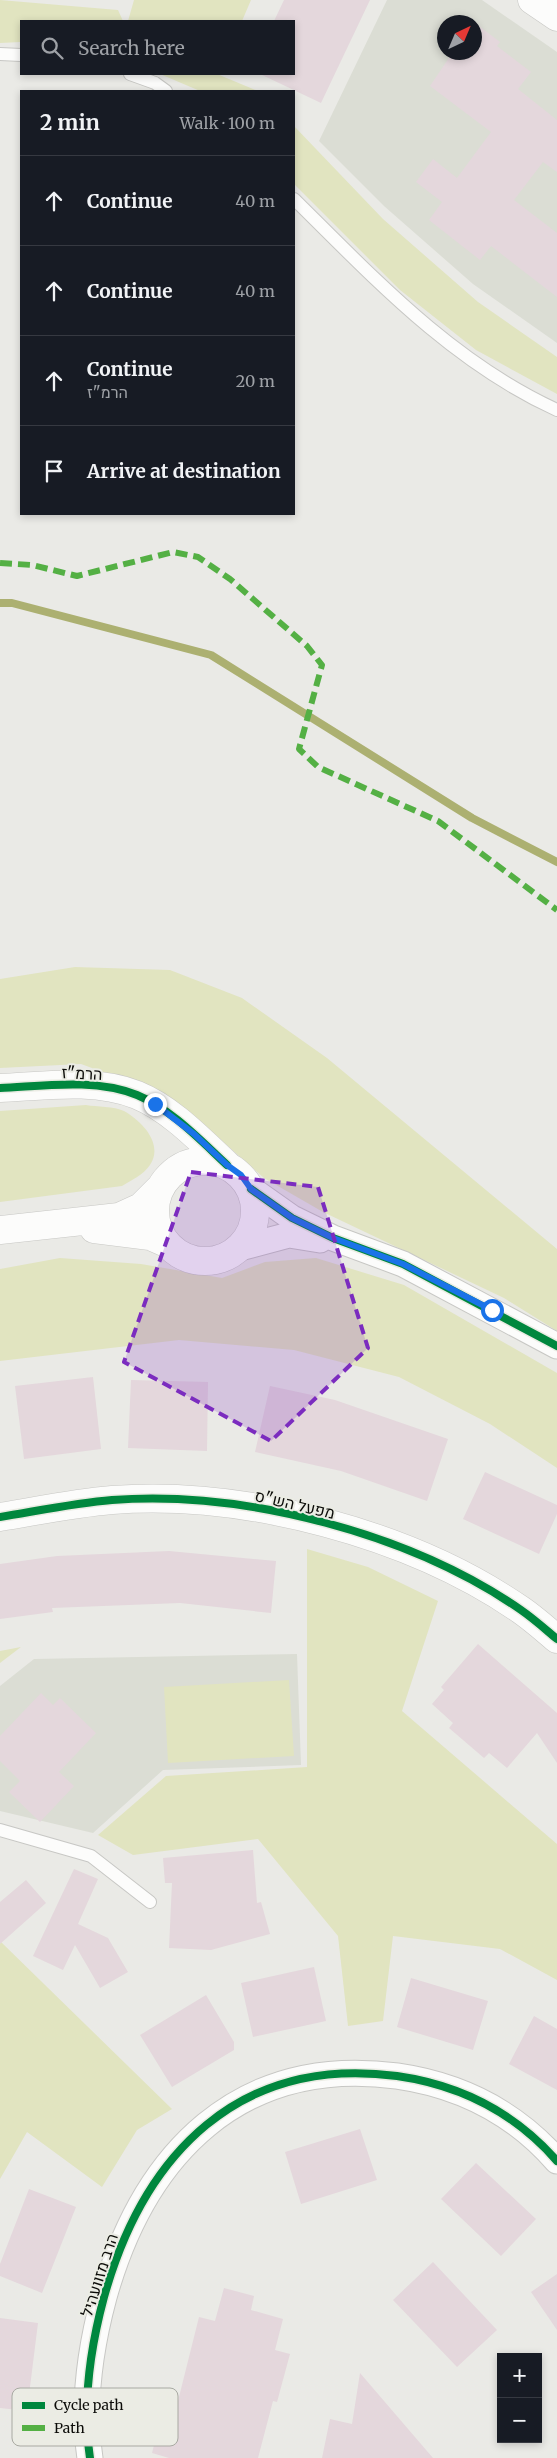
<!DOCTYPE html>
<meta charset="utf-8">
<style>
body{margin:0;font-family:Merriweather,Heebo,serif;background:#20242c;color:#f1f3f6}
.controls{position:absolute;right:15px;bottom:15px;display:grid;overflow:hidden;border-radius:0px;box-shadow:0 2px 8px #0003}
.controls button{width:45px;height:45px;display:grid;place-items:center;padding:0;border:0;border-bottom:1px solid #363941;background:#171b24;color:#f1f3f6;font:25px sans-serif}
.compass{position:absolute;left:437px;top:15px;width:45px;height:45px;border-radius:50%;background:#171b24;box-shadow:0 2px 8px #0003;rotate:44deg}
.stop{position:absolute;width:15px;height:15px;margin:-11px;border:4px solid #1a73e8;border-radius:50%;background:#fff}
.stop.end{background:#1a73e8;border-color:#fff;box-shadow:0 1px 5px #0008}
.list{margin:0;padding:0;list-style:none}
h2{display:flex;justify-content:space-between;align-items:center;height:65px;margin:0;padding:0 20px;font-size:21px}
h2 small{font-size:16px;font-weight:400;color:#9ea1a6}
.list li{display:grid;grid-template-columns:32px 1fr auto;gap:15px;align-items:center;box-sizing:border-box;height:90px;padding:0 20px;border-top:1px solid #363941}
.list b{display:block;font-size:19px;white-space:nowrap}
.list p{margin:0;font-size:16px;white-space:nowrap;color:#9ea1a6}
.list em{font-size:16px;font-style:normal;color:#9ea1a6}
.icon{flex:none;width:28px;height:28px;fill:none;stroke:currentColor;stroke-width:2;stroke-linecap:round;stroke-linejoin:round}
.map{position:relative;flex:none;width:557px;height:2458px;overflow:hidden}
.search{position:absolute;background:#171b24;box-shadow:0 2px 8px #0003;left:20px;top:20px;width:275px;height:55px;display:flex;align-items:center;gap:12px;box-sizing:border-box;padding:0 18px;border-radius:0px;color:#9ea1a6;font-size:19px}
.panel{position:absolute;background:#171b24;box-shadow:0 2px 8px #0003;left:20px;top:90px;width:275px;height:425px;border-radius:0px}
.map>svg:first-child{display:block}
</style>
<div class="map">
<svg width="557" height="2458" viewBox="0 0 557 2458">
<rect width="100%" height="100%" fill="#eaeae6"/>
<!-- built -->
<path fill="#dbddd4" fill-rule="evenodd" d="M387,0H482L557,52V343L473,284L384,206L319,141ZM444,22H474V52H444Z
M297,1654L301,1765L163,1770L93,1833L0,1811V1686L34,1659Z"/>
<!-- green -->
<path fill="#e1e4c0" d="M0,0L118,10L123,21H21V42L0,43Z
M134,0H251L242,21H128Z
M160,74H217L258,91H200Z
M294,126L383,219L478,302L557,357V394L476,350L400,290L294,184Z
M75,967L170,970L242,998L327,1058L557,1249V1331L504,1298L323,1212L264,1178L205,1126L149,1089L81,1064L0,1068V979Z
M86,1105C97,1107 114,1106 124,1111C142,1121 164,1144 150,1165C143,1175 132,1180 122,1186L0,1202V1111Z
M60,1258L141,1264L222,1278L265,1262L316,1258L404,1285L557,1373V1468L490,1424L399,1377L294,1350L179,1340L0,1361V1269Z
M307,1549L368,1567L438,1601L402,1711L557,1844V1980L500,1949L393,1936L383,2021L348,2026L338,1936L258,1839L133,1855L98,1835L166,1776L307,1767Z
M21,1647L0,1663V1651Z
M289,1680L294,1756L168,1763L164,1687Z
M0,1941L172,2109L137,2130L102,2187L27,2132L0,2179Z"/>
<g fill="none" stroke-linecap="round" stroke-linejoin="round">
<!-- stream -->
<path stroke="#acb071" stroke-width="8" d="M0,603H12L211,655L472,818L557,862"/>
</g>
<!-- building -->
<path fill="#e4d7dc" d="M284,0H370L321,103L260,74H294V21H274Z
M475,23L500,42L497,46L531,72L518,89L557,120V172L543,162L514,200L557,233V297L491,246L480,260L429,220L442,202L416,182L433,159L457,178L491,132L430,86L453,52H474Z
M93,1377L101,1449L24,1459L15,1386Z
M131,1380L208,1382L207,1451L128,1448Z
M270,1386L335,1400L448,1439L427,1501L341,1471L255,1452Z
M485,1472L557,1505V1514L539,1554L463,1519Z
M169,1551L276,1561L271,1613L180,1603L52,1608L53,1612L0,1619V1564L57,1556Z
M478,1644L557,1713V1763L537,1733L507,1768L489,1753L484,1758L449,1728L453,1723L432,1704L444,1690L441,1687Z
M41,1693L53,1705L60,1698L96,1733L59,1772L74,1786L40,1822L9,1792L20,1781L0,1761V1736Z
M253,1850L257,1903L261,1902L270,1934L211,1950L169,1948L172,1883H165L163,1858Z
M74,1869L98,1879L78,1924L108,1938L128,1972L100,1988L75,1945L63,1970L33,1956Z
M26,1880L46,1903L0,1944V1902Z
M314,1967L326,2021L253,2037L241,1983Z
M411,1978L488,2001L473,2050L397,2027Z
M206,1995L234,2042V2050L172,2087L140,2035Z
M534,2016L557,2029V2090L509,2064Z
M360,2129L377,2180L301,2204L285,2152Z
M476,2163L536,2219L501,2256L441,2199Z
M29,2189L76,2207L42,2293L0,2276V2264Z
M433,2262L497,2330L457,2367L393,2300Z
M557,2274V2330L531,2292Z
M224,2288L254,2296L251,2310L283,2319L275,2350L290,2354L277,2402L273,2401L258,2458H169L152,2453L166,2398L178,2401L199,2317L215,2321Z
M0,2318L38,2323L27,2411L0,2408Z
M360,2373L433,2458H322L330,2419L352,2424Z"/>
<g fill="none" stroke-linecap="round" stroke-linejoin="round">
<defs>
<path id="service" d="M0,54L21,55
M130,74L155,83L166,91
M294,199C375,279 452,362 557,410
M0,1830L91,1856L150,1902"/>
<path id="minor" d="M251,1189L292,1218L333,1238L403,1264L557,1346
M240,1248L289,1235L320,1240
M90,2458C82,2404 90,2349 104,2297C144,2154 239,2055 397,2076C460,2085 515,2113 557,2161"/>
<path id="tertiary" d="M532,0L557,17
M0,1088C44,1086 94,1078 137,1095C171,1109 200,1140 227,1165
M155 1211a50 50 0 1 1 100 0a50 50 0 1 1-100 0Z
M94,1229L150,1236L166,1243
M0,1230L119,1217L141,1207L159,1189
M0,1517C37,1511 75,1503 112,1500C246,1490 411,1534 521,1610C534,1619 545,1629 557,1639"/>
</defs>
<!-- service casing -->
<use href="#service" stroke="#c7c7c4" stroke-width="14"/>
<!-- minor casing -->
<use href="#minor" stroke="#c7c7c4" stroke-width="27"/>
<!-- tertiary casing -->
<use href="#tertiary" stroke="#c7c7c4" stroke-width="29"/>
<!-- service -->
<use href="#service" stroke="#fcfcfb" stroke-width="12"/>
<!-- minor -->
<use href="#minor" stroke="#fcfcfb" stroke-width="25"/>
<!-- tertiary -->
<use href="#tertiary" stroke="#fcfcfb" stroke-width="28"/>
<!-- quiet -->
<path stroke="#54b044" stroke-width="6" stroke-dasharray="12 6" stroke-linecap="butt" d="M0,563L32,565L77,576L173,552L198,557L230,579L307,646L322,665L299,749L318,767L438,821L557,910"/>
<defs>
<path id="cycleway" d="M0,1088C44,1086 94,1078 137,1095C171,1109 200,1140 227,1165
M251,1189L292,1218L333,1238L403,1264L557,1346
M0,1517C37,1511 75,1503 112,1500C246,1490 411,1534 521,1610C534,1619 545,1629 557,1639
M90,2458C82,2404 90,2349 104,2297C144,2154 239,2055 397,2076C460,2085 515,2113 557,2161"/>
</defs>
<!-- cycleway casing -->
<use href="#cycleway" stroke="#ebece4" stroke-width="11"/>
<!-- cycleway -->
<use href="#cycleway" stroke="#00873e" stroke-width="8"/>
</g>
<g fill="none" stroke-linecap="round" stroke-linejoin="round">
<!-- route -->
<path stroke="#1a73e8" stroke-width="6" d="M155,1104L194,1134L227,1165L241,1175L251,1189L292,1218L333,1238L403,1264L492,1310"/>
</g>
<!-- marked area -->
<path fill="#7b2cbf" fill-opacity="0.2" stroke="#7b2cbf" stroke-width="4" stroke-dasharray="10 6" stroke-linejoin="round" d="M191,1172L318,1187L368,1348L271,1441L124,1362Z"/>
<g text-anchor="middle" stroke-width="4" stroke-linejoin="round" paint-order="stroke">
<!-- street labels -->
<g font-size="16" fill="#0c0c09" stroke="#ebece4">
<text transform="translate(82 1073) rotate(3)" y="6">הרמ"ז</text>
<text transform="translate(295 1504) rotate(13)" y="6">מפעל הש"ס</text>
<text transform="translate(99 2275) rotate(-72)" y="6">הרב מזוועהיל</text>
</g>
</g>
<!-- legend -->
<rect x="12" y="2388" width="166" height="58" rx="8" fill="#ebece4" stroke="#a8a9a2" stroke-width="1"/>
<rect x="22" y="2402" width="23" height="7" fill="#00873e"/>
<rect x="22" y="2425" width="23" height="6" fill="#54b044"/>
<g font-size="14" fill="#0c0c09">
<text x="54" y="2410">Cycle path</text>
<text x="54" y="2433">Path</text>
</g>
</svg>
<div class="controls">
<button>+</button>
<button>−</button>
</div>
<svg class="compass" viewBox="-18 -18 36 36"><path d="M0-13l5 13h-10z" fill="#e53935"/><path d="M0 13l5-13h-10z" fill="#9ea1a6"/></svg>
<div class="stop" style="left:492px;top:1310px"></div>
<div class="stop end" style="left:155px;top:1104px"></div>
<div class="search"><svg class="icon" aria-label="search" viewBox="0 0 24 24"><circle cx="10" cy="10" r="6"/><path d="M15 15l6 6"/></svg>Search here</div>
<section class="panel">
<h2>2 min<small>Walk · 100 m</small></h2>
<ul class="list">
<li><svg class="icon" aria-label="ahead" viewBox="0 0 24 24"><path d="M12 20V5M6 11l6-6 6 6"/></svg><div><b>Continue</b></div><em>40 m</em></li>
<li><svg class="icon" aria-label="ahead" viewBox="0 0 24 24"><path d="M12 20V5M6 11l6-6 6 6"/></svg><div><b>Continue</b></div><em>40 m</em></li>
<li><svg class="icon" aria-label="ahead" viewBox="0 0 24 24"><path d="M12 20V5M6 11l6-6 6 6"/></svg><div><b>Continue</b><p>הרמ&quot;ז</p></div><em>20 m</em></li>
<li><svg class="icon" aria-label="arrive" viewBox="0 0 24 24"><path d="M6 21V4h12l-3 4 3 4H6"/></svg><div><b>Arrive at destination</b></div></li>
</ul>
</section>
</div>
